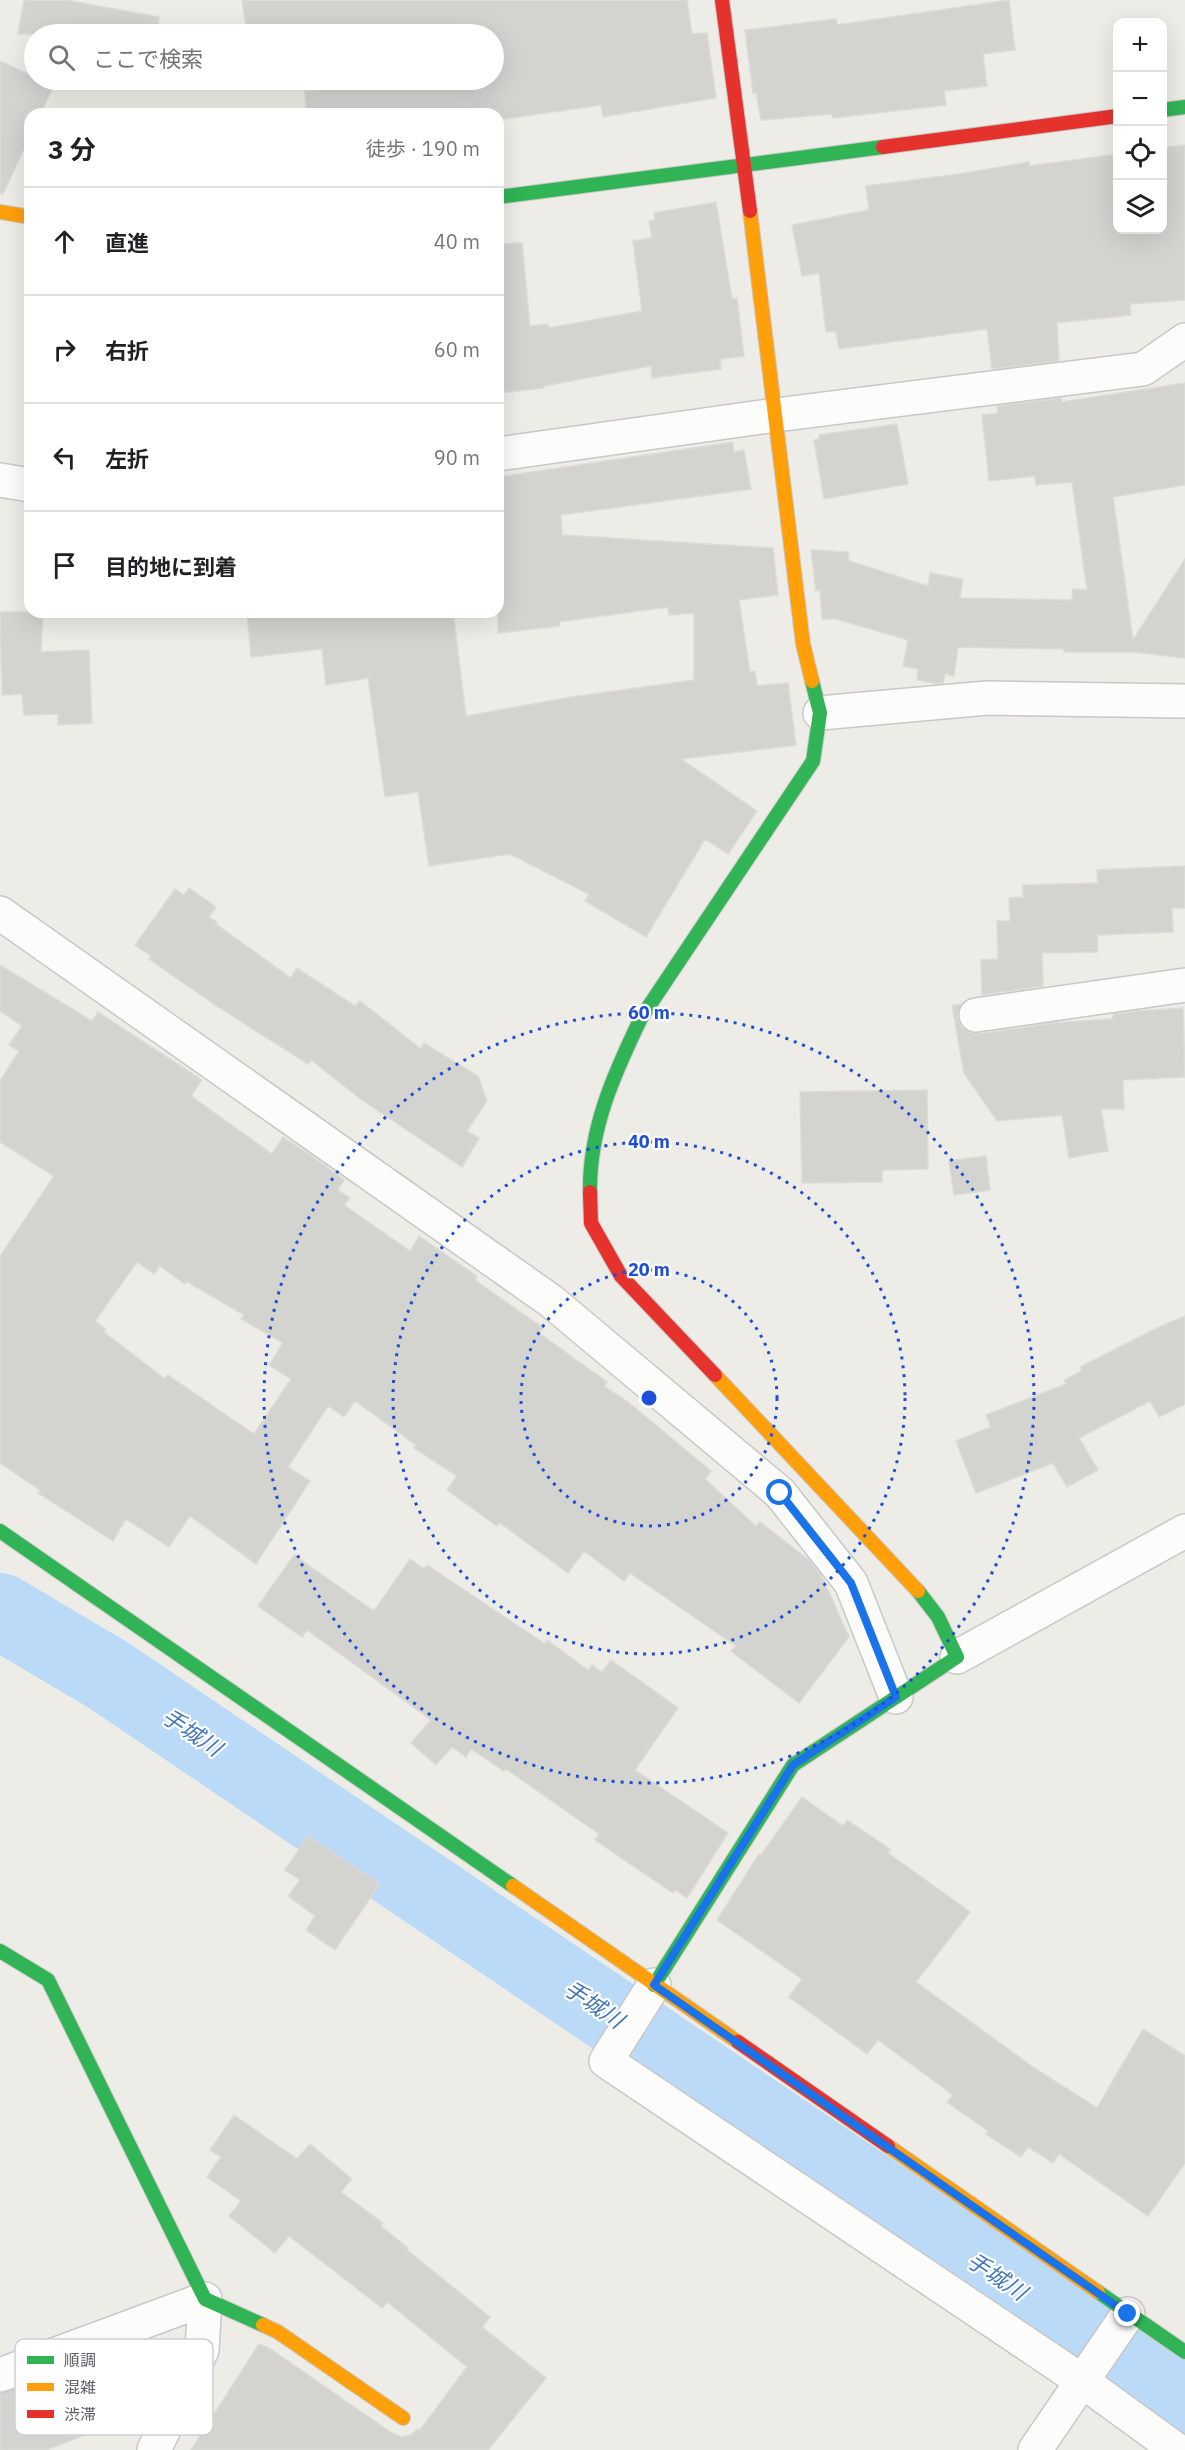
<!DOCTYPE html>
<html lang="ja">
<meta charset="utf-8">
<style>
body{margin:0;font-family:"IBM Plex Sans","Noto Sans JP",sans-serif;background:#f2f2f2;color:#202124}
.controls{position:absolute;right:18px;top:18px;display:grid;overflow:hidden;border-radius:12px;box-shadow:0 6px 24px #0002}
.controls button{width:54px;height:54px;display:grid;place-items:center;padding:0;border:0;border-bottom:2px solid #e0e0e0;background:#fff;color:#202124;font:30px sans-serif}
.stop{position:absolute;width:18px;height:18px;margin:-14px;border:4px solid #1a73e8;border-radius:50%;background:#fff}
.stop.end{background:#1a73e8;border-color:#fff;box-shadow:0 2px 6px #0008}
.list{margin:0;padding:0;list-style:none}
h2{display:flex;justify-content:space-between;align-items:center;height:78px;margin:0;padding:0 24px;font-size:26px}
h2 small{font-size:20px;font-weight:400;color:#757577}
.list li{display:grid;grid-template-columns:39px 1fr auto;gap:18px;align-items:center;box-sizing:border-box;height:108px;padding:0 24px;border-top:2px solid #e0e0e0}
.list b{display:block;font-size:22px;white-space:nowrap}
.list em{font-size:20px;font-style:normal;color:#757577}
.icon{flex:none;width:33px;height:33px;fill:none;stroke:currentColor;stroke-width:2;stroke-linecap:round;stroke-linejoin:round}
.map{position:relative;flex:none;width:1185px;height:2450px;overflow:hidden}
.search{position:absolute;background:#fff;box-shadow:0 6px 24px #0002;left:24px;top:24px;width:480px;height:66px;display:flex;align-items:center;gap:15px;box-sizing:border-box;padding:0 21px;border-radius:33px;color:#757577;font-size:22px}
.panel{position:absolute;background:#fff;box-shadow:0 6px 24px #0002;left:24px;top:108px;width:480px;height:510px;border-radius:18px}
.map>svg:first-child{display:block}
</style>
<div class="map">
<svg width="1185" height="2450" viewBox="0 0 1185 2450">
<rect width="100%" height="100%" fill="#edece7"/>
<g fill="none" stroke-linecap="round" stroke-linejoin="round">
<!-- river -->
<path stroke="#bbdaf8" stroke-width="76" d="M0,1611L108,1675L1185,2403"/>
</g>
<!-- building -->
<path fill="#d3d3d0" stroke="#dcdbd6" stroke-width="1.5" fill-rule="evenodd" d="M24,0H66L159,17L157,34H18Z
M242,0H687L692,34L707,33L716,98L603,117L601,105L498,120V114H306L305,91L406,80H494V34H247Z
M1009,0L1015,50L983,54L987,86L944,91L946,105L833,118L832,114L761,120L756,92L753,93L745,30L836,19L837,25Z
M0,61L34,77V80H40L54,86L40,114H30V136L3,194H0Z
M1185,145V300L1130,304L1131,315L1057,323L1059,361L992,369L987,329L839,349L836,332H826L819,273L802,276L792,225L869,210L866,186L960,174L1029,162V166L1118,154V230H1162V148Z
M716,202L732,299L737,298L744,356L720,359L721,369L652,378L651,366L544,386V388L498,393V244L522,243L530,326L548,324L549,328L642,311L633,241L652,238L649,221L655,220L654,213Z
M1185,383V485L1113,497L1133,640L1185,559V658L1133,652H1064V649L958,647L954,676L945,674L943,683L938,684L917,680L918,669L903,666L908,640L836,619H822L820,590L816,591L811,550L848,552L849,561L928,586L930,573L963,579L960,598L1072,600L1073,589L1087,590L1072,482L1036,485L1035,476L989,481L982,415L998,413L997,406L1061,398L1062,402Z
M897,424L908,484L824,499L814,440L819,439V435Z
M733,442L734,452L744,450L751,489L561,515L562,535L773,548L778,595L739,600L750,672L755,671L757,686L788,683L796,745L681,759L757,811L728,854L705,839L646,937L585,901L589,894L510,854L429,866L418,792L385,797L368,678L326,685L322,649L251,657L247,612H453L466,716L572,697L694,680V613L669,615L668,607L559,622L560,626L498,633V477Z
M0,612H43L41,652L89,650L92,723L58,725V714L24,715L22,694L2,695Z
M1185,866V908H1172L1173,932L1097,935L1098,952L1042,953L1043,986L982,995L981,960L998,959L997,921H1010L1009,898L1023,897V885L1098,883L1097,870Z
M189,888L216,907L209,917L217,922L216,924L291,978L297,968L355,1006L360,1001L421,1049L424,1043L478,1076L487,1101L467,1131L479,1138L462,1167L362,1100L311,1060L308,1064L215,1005L149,959L151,956L135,945L175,889L184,895Z
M0,965L92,1021L98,1012L202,1080L191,1096L272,1154L283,1137L312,1156L344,1180L338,1190L350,1198L344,1205L410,1251L419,1236L477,1276L475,1280L543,1328L539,1333L607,1382L604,1386L628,1402L711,1471L705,1479L756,1526L760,1522L809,1560L822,1577L849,1637L799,1703L731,1651L736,1646L630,1573L624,1581L584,1551L568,1573L500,1523L497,1526L447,1490L457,1476L414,1448L416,1445L355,1401L344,1417L328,1406L288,1467L310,1481L256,1564L190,1516L169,1547L126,1519L113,1541L38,1493L40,1490L0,1463V1256L54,1176L0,1142V1081L19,1051L9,1045L22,1026L0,1011ZM137,1262L154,1274L160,1266L185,1284L186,1281L244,1315L241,1319L283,1343L269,1365L291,1379L254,1434L168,1375L165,1379L104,1332L106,1329L95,1321Z
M962,1004L957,1017L961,1026L969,1032L978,1034L1053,1023L1112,1019L1114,1014L1136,1011L1183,1008L1185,1077L1123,1080L1124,1109H1101L1108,1151L1069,1158L1062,1115L997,1121L964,1073L952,1006Z
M927,1090L928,1169L882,1170V1182L802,1183L800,1092Z
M986,1156L990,1190L954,1195L949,1161Z
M1185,1316V1404L1159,1417L1150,1401L1079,1438L1098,1470L1067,1487L1053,1463L976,1493L956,1441L991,1427L986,1415L1066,1384L1064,1380L1082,1371L1080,1367L1159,1327Z
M294,1555L374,1611L410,1559L424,1569L427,1565L545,1644L547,1640L588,1670L592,1665L602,1672L611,1660L678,1708L635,1770L728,1833L687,1898L675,1890L673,1893L595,1840L599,1834L506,1769L504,1771L471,1749L466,1757L452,1747L436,1765L411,1743L431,1720L307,1630L302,1637L258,1606Z
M802,1797L843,1826L847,1820L890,1849L888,1853L970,1912L916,1982L1033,2067L1097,2108L1143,2029L1185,2056V2163L1148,2216L1059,2154L1053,2163L1028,2147L1021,2157L986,2134L988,2131L947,2102L953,2095L878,2040L867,2054L789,1997L802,1979L717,1920L759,1854L761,1855Z
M308,1836L380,1884L335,1950L306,1930L315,1916L288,1896L300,1880L285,1870Z
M234,2115L297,2159L310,2144L352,2179L341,2192L383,2223L381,2226L408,2248L407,2250L490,2317L482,2327L546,2378L488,2450H191L259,2344L269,2348L392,2433L401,2437L411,2435L418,2429L420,2430L467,2367L387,2302L382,2308L289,2236L275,2253L229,2216L241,2201L207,2177L221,2157L210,2150Z
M123,2350L141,2397L128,2401L134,2416L46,2450H0V2393Z"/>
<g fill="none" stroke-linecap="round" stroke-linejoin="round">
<defs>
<path id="street" d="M498,454L776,415L1143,369L1185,340
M0,480L30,485
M820,713L987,698L1185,701
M0,913L551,1301L780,1493L851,1583L896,1697
M976,1015L1185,985
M957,1657L1185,1531
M654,1985L606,2061L1082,2381L1177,2450
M0,2375L205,2299L202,2350L154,2450
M1035,2450L1128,2314"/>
<path id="fast" d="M1162,110L1185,107
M498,197L883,147
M590,1192C589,1129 614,1074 641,1018L813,761L820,713L812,681
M0,1531L513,1886
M0,1951L48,1980L205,2299L263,2325
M654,1985L793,1765L957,1657L938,1617L918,1591
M1098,2292L1185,2352"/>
<path id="slow" d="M750,211L803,644L812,681
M0,212L30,217
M715,1375L918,1591
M513,1886L738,2042
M888,2146L1098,2292
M263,2325L278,2332L403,2418"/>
<path id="jam" d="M722,0L750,211
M883,147L1118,116
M590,1192L591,1223L621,1276L715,1375
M738,2042L888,2146"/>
</defs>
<!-- street casing -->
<use href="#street" stroke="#c8c8c8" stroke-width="36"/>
<!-- fast casing -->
<use href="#fast" stroke="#c9c9c9" stroke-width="16"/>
<!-- slow casing -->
<use href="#slow" stroke="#c9c9c9" stroke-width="16"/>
<!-- jam casing -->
<use href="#jam" stroke="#c9c9c9" stroke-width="16"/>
<!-- street -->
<use href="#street" stroke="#fcfcfb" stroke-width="33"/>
<!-- fast -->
<use href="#fast" stroke="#30b455" stroke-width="14"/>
<!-- slow -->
<use href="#slow" stroke="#ff9f0a" stroke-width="14"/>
<!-- jam -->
<use href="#jam" stroke="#e5322d" stroke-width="14"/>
</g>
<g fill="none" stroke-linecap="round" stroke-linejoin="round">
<!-- route -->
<path stroke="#1a73e8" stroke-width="8" d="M780,1493L851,1583L896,1697L793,1765L654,1985L1128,2314"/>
</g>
<!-- distance rings -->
<g fill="none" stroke="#1d4ed8" stroke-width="3" stroke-dasharray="3 6">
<circle cx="649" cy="1398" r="128"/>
<circle cx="649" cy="1398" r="256"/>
<circle cx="649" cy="1398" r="385"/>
</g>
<g text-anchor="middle" stroke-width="4.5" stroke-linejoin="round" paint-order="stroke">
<!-- water labels -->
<g font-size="22" font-style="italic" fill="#4477ba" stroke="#fff">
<text transform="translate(192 1732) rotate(34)" y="8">手城川</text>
<text transform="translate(594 2004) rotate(34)" y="8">手城川</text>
<text transform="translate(997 2276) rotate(34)" y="8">手城川</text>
</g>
</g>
<!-- legend -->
<rect x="15" y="2339" width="198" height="96" rx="9" fill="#fff" stroke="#cecfd1" stroke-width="1.5"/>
<rect x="27" y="2356" width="27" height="8" fill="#30b455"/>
<rect x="27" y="2383" width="27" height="8" fill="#ff9f0a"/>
<rect x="27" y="2410" width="27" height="8" fill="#e5322d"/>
<g font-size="16" fill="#5d6065">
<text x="64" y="2366">順調</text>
<text x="64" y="2393">混雑</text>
<text x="64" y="2420">渋滞</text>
</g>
<circle cx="649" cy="1398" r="9" fill="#1d4ed8" stroke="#fff" stroke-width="3"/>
<g font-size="18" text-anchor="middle" font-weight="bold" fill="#1d4ed8" stroke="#fff" stroke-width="4.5" stroke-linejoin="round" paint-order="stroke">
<text x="649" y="1019">60 m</text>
<text x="649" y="1148">40 m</text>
<text x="649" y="1276">20 m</text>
</g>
</svg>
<div class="controls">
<button>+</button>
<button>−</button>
<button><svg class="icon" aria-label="locate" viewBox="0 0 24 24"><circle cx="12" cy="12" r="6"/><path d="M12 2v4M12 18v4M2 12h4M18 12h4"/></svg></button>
<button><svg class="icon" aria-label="layers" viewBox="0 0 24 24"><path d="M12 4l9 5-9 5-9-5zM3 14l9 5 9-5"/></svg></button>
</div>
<div class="stop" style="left:780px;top:1493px"></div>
<div class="stop end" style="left:1128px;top:2314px"></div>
<div class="search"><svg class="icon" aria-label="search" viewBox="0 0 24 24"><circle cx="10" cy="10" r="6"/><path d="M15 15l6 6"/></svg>ここで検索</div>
<section class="panel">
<h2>3 分<small>徒歩 · 190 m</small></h2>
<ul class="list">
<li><svg class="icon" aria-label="ahead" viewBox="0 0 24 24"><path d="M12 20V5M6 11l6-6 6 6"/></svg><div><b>直進</b></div><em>40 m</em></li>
<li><svg class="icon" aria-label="right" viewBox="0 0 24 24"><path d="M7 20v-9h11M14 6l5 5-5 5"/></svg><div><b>右折</b></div><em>60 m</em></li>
<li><svg class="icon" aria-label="left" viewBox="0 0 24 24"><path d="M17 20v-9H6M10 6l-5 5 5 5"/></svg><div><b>左折</b></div><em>90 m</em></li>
<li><svg class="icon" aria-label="arrive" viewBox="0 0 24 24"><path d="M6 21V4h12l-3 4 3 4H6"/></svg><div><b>目的地に到着</b></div></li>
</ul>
</section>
</div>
